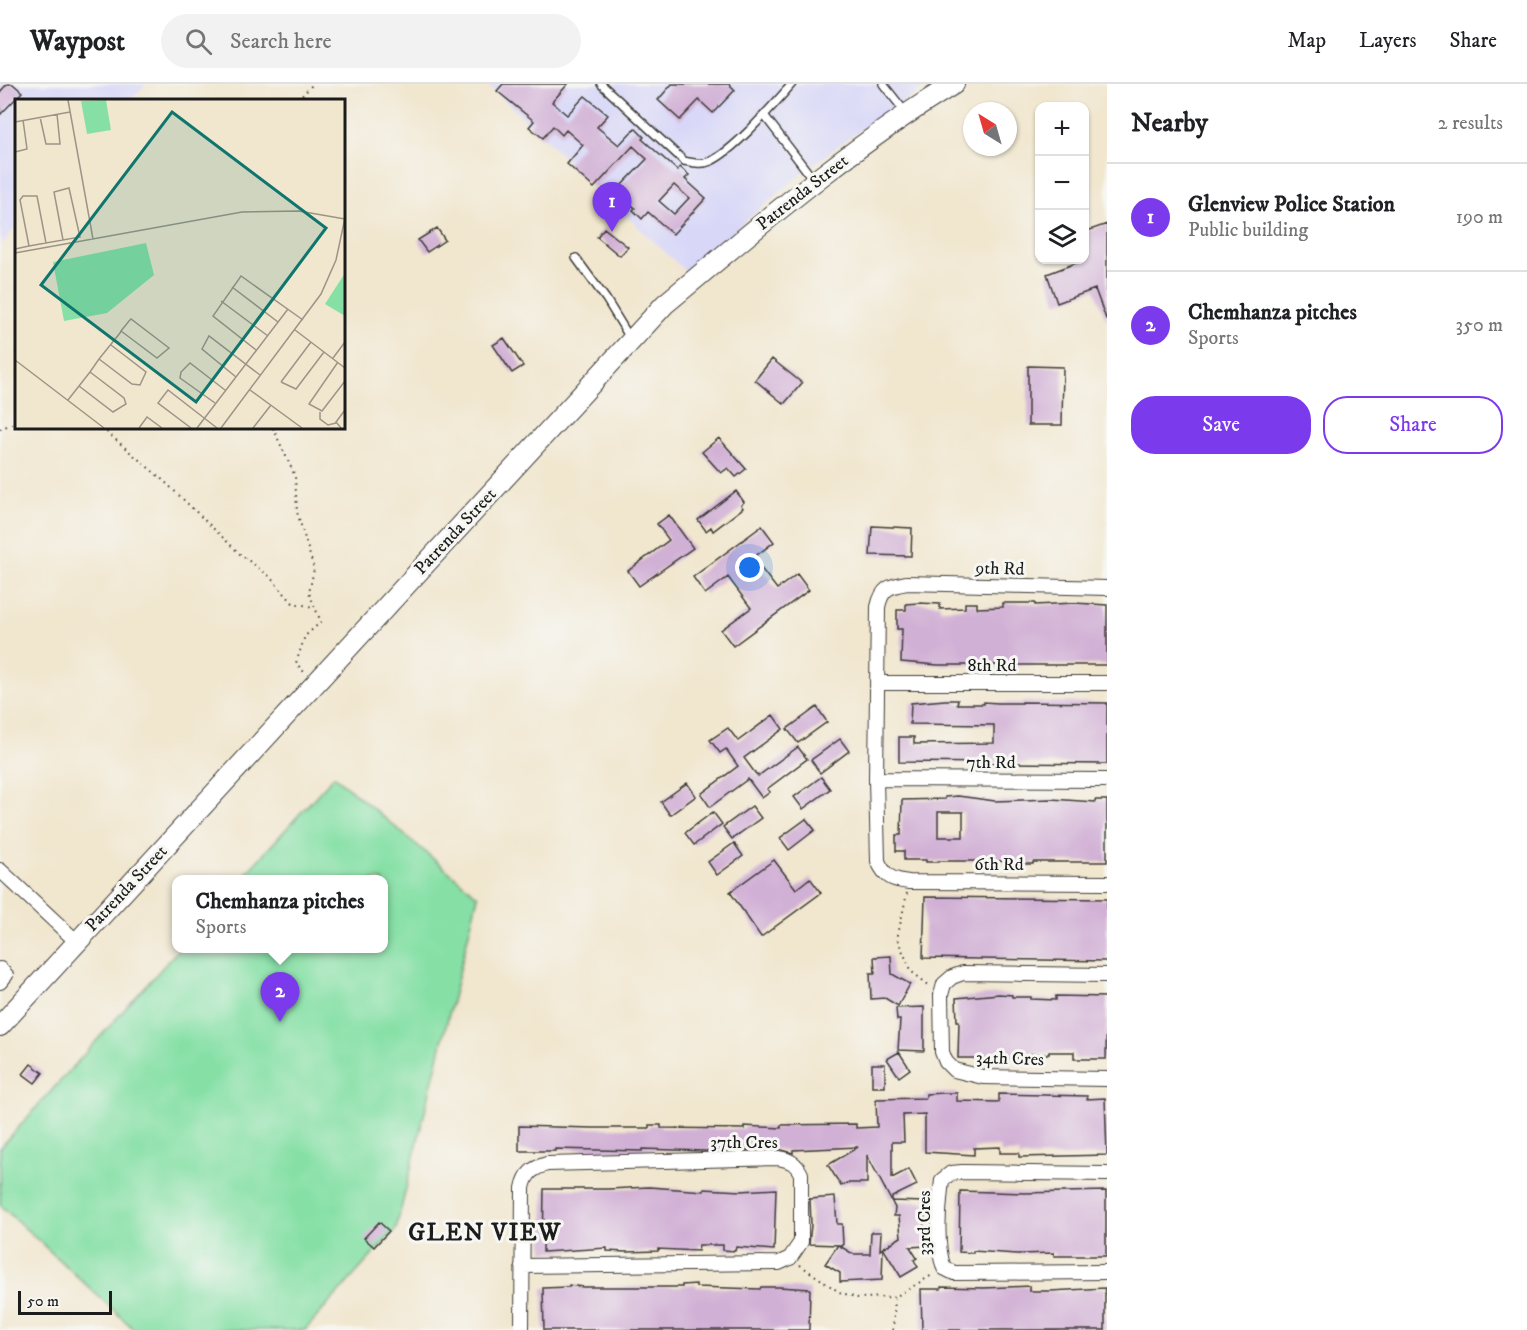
<!DOCTYPE html>
<meta charset="utf-8">
<style>
body{margin:0;font-family:"IM FELL DW Pica",serif;background:#f2f2f2;color:#202124}
.controls{position:absolute;right:18px;top:18px;display:grid;overflow:hidden;border-radius:12px;box-shadow:0 2px 4px #0004}
.controls button{width:54px;height:54px;display:grid;place-items:center;padding:0;border:0;border-bottom:2px solid #e0e0e0;background:#fff;color:#202124;font:30px sans-serif}
.compass{position:absolute;left:963px;top:18px;width:54px;height:54px;border-radius:50%;background:#fff;box-shadow:0 2px 4px #0004;rotate:323deg}
.scale{position:absolute;left:18px;bottom:15px;width:94px;box-sizing:border-box;padding-left:6px;border:3px solid #1c1c1c;border-top:0;font-size:16px;line-height:21px;white-space:nowrap;color:#1c1c1c;-webkit-text-stroke:4px #f6f6f2;paint-order:stroke}
.you{position:absolute;left:750px;top:484px;width:21px;height:21px;margin:-15px;border:4px solid #fff;border-radius:50%;background:#1a73e8;box-shadow:0 0 0 9px #1a73e833}
.badge{display:grid;place-items:center;width:39px;height:39px;border-radius:50%;background:#7c3aed;color:#fff;font-size:20px;font-weight:700}
.pin{position:absolute;translate:-50% -50px;filter:drop-shadow(0 2px 3px #0008)}
.pin::after{content:'';position:absolute;top:32px;width:21px;height:18px;background:inherit;clip-path:polygon(0 0,100% 0,50% 100%)}
.popup{position:absolute;left:172px;top:791px;width:216px;height:78px;box-sizing:border-box;display:grid;place-content:center;border-radius:12px;background:#fff;filter:drop-shadow(0 2px 4px #0005);font-size:20px;white-space:nowrap;color:#757577}
.popup b{font-size:22px;color:#202124}
.popup::after{content:'';position:absolute;left:50%;top:100%;margin-left:-12px;border:12px solid transparent;border-top-color:#fff}
.list{margin:0;padding:0;list-style:none}
h2{display:flex;justify-content:space-between;align-items:center;height:78px;margin:0;padding:0 24px;font-size:26px}
h2 small{font-size:20px;font-weight:400;color:#757577}
.list li{display:grid;grid-template-columns:39px 1fr auto;gap:18px;align-items:center;box-sizing:border-box;height:108px;padding:0 24px;border-top:2px solid #e0e0e0}
.list b{display:block;font-size:22px;white-space:nowrap}
.list p{margin:0;font-size:20px;white-space:nowrap;color:#757577}
.list em{font-size:20px;font-style:normal;color:#757577}
.actions{display:flex;gap:12px;padding:18px 24px}
.actions a{flex:1;padding:14px 0;border:2px solid #7c3aed;border-radius:24px;text-align:center;font-size:21px;color:#7c3aed}
.actions .main{background:#7c3aed;color:#fff}
.icon{flex:none;width:33px;height:33px;fill:none;stroke:currentColor;stroke-width:2;stroke-linecap:round;stroke-linejoin:round}
.map{position:relative;flex:none;width:1107px;height:1246px;overflow:hidden}
header{display:flex;align-items:center;gap:36px;box-sizing:border-box;height:84px;padding:0 30px;background:#fff;border-bottom:2px solid #e0e0e0}
header strong{font-size:28px}
nav{display:flex;gap:33px;margin-inline-start:auto;font-size:21px}
.search{width:420px;height:54px;background:#f2f2f2;display:flex;align-items:center;gap:15px;box-sizing:border-box;padding:0 21px;border-radius:33px;color:#757577;font-size:22px}
main{display:flex}
aside{flex:1;background:#fff}
.map>svg:first-child{display:block}
</style>
<header>
<strong>Waypost</strong>
<div class="search"><svg class="icon" aria-label="search" viewBox="0 0 24 24"><circle cx="10" cy="10" r="6"/><path d="M15 15l6 6"/></svg>Search here</div>
<nav><a>Map</a><a>Layers</a><a>Share</a></nav>
</header>
<main>
<div class="map">
<svg width="1107" height="1246" viewBox="0 0 1107 1246">
<rect width="100%" height="100%" fill="#f6f6f2"/>
<filter id="ink" filterUnits="userSpaceOnUse"><feTurbulence type="fractalNoise" baseFrequency=".0167" numOctaves="2"/><feDisplacementMap in="SourceGraphic" scale="12" xChannelSelector="R" yChannelSelector="G"/><feConvolveMatrix kernelMatrix="1 2 1 2 8 2 1 2 1" color-interpolation-filters="sRGB"/></filter>
<filter id="wash" filterUnits="userSpaceOnUse"><feTurbulence type="fractalNoise" baseFrequency=".008" numOctaves="4" result="noise"/><feDisplacementMap in="SourceGraphic" scale="24" xChannelSelector="R" yChannelSelector="G"/><feGaussianBlur stdDeviation="1.35" result="paint"/><feColorMatrix in="noise" values="0 0 0 0 0 0 0 0 0 0 0 0 0 0 0 0 0 1.4 0 .05"/><feComposite in="paint" operator="in"/></filter>
<g filter="url(#wash)">
<rect width="100%" height="100%" fill="#f1e6ce"/>
<!-- built -->
<path fill="#d8d7f8" d="M0,0H146L131,16H16V143L0,162Z
M487,0H930L847,55L794,96L686,188Z"/>
<!-- green -->
<path fill="#86e0a6" stroke="#517e61" stroke-width="1.5" d="M334,692L478,812L396,1145L305,1246H135L0,1121V1064L179,865L383,864V796L241,795Z"/>
<g id="blocks">
<!-- building -->
<path fill="#d1b0d5" fill-rule="evenodd" d="M7,0H13L22,8L0,31V8Z
M503,0H568L552,18L567,31L585,12L608,31L597,43L619,61L635,44L644,53L642,55L677,86L680,83L689,91L685,95L706,114L673,150L648,128L642,135L633,126L635,124L617,106L647,75L633,62L594,104L567,80L583,61L566,46L562,51L553,42L543,54L529,43L534,37L497,7ZM674,101L689,114L674,130L659,117Z
M672,0H729L735,6L713,29L699,16L680,36L658,16Z
M1107,140V235H1106L1095,205L1057,219L1047,190L1084,176V148Z
M437,144L445,156L427,168L418,156Z
M604,144L628,163L620,172L597,153Z
M504,254L523,282L512,289L493,261Z
M772,275L802,299L784,320L755,296Z
M1028,282L1063,283L1062,341H1028Z
M719,354L746,385L736,393L728,384L721,389L702,368Z
M736,407L744,418L741,421L743,424L713,447L711,443L706,447L698,436Z
M669,431L693,464L639,502L628,487L669,456L657,440Z
M762,442L774,458L753,474L777,505L797,490L809,506L733,562L721,546L751,524L728,493L705,510L693,493Z
M872,442L912,444L911,472L870,471Z
M965,519H977V524L1003,523V519H1035V521L1074,519L1107,521V581H938L901,578L902,545H897V526H906V520L919,519L940,520V525L965,524Z
M945,616H958L957,620H984V618L998,619H1022V618L1107,619V680L899,678V653H914V660L994,659V641L910,640L911,619Z
M817,623L827,638L798,659L787,645Z
M773,631L783,645L744,674L755,689L758,692L798,663L807,675L767,705L770,708L762,714L748,695L710,723L701,710L738,682L726,665L720,669L710,656L728,644L738,657Z
M840,655L849,667L820,689L811,676Z
M821,693L830,705L803,725L794,713Z
M687,699L696,712L670,731L661,718Z
M958,712L995,717L1051,715L1095,718V716H1107V778H1033V780H1019V777H938V778H926V776H904V767H896V751H901L902,716L945,715V713ZM938,728H963V753H938Z
M752,722L761,734L732,755L723,743Z
M713,728L722,740L694,761L685,749Z
M806,735L815,746L789,766L780,754Z
M734,759L743,772L717,791L708,778Z
M774,776L796,805L810,794L821,809L761,853L730,808Z
M925,813L1107,815V877L923,874Z
M891,872L892,890L910,900L898,922L885,914L871,915L870,889H875L874,873Z
M999,910L1012,911V913H1031V915L1056,916V912L1107,913L1106,975H1074V968H1049V970H1030V974H958L959,937H957L956,914Z
M924,923V967L898,966L900,936H897L896,924Z
M899,968L910,985L899,993L887,975Z
M31,980L43,989L35,999L23,990Z
M872,980H885V1003H872Z
M944,1009H957V1017L999,1018V1010L1087,1012V1015L1105,1014L1107,1071L1019,1073V1069H1000V1063L974,1064V1071L925,1068V1030L903,1031L904,1058H892V1094L909,1085L917,1101L892,1113V1117L925,1118V1133H923L926,1162L910,1163L917,1174L914,1176L918,1183L901,1193L883,1164L882,1196L840,1198V1189L825,1180L838,1161L809,1160L811,1141L810,1115L835,1113L837,1140H842L843,1161H838L853,1170H870L871,1148H881L880,1166L901,1153L899,1132H894L895,1124L867,1071V1099H847L841,1102L828,1081L858,1063L793,1066V1069L778,1065L706,1067L642,1065V1067L555,1065V1067H519V1042L592,1044H649V1041H661V1044L744,1045V1042L781,1044V1041L856,1040V1044L877,1043L876,1015L926,1014V1010Z
M649,1103L704,1107V1105L741,1107L776,1105L774,1166L736,1163L735,1167L723,1166V1161H699L698,1167L658,1165V1167L626,1168L607,1167V1164L543,1168L544,1105H608Z
M960,1107L1024,1109L1106,1107V1172H1054V1169L1017,1170L973,1167V1169L959,1168Z
M379,1138L389,1147L374,1163L364,1154Z
M696,1200V1203L760,1205L761,1203H779L810,1205L809,1246H544L543,1204L569,1203V1201L583,1203H682V1201Z
M1030,1202V1207H1050L1105,1204V1246H922L921,1205H941V1203L984,1204Z"/>
</g>
</g>
<g filter="url(#ink)">
<use href="#blocks" fill-opacity="0" stroke="#3c3a37" stroke-width="1.5"/>
<g fill="none" stroke-linecap="round" stroke-linejoin="round">
<defs>
<path id="lane" d="M601,0L684,77C694,79 702,81 711,77C735,66 774,20 792,0
M883,0L906,29
M764,31L813,95
M576,174L606,215L630,254"/>
<path id="street" d="M1107,504L907,499C889,502 882,504 878,523L876,695L878,777C885,793 892,796 909,798L1107,799
M877,599H1107
M876,695L1107,696
M0,786L77,858
M0,885L6,891L0,898
M1107,891L963,889L952,893L944,900L941,911L942,968L946,978L954,986L983,993L1107,995
M1107,1090L962,1088L951,1089L942,1096C939,1122 935,1160 944,1184L954,1189L1107,1188
M522,1246L523,1104C526,1089 533,1084 547,1080L778,1074C790,1076 796,1079 801,1090V1158L790,1174L779,1179L522,1182"/>
<path id="secondary" d="M0,942L665,220C759,142 850,63 954,0"/>
</defs>
<!-- lane casing -->
<use href="#lane" stroke="#3c3a37" stroke-width="10"/>
<!-- street casing -->
<use href="#street" stroke="#3c3a37" stroke-width="16"/>
<!-- secondary casing -->
<use href="#secondary" stroke="#3c3a37" stroke-width="22"/>
<!-- path -->
<path stroke="#3c3a37" stroke-width="2" stroke-dasharray="1.5 4.5" stroke-linecap="butt" d="M298,16L313,0
M102,344L164,397L241,471L268,491L293,519L313,523
M273,344L295,392L297,428L314,485L309,509L321,538L305,552L296,579L304,588
M0,345L16,338
M907,809L897,855L912,888L930,902
M800,1181L839,1208L858,1214L895,1213L934,1190
M893,1246L895,1213"/>
<!-- lane -->
<use href="#lane" stroke="#fff" stroke-width="7"/>
<!-- street -->
<use href="#street" stroke="#fff" stroke-width="14"/>
<!-- secondary -->
<use href="#secondary" stroke="#fff" stroke-width="20"/>
</g>
</g>
<g text-anchor="middle" stroke-width="6" stroke-linejoin="round" paint-order="stroke">
<!-- street labels -->
<g font-size="18" fill="#1c1c1c" stroke="#f6f6f2">
<text transform="translate(802 108) rotate(-38)" y="6">Patrenda Street</text>
<text transform="translate(455 447) rotate(-47)" y="6">Patrenda Street</text>
<text transform="translate(1000 484) rotate(2)" y="6">9th Rd</text>
<text x="992" y="587">8th Rd</text>
<text x="991" y="684">7th Rd</text>
<text x="999" y="786">6th Rd</text>
<text transform="translate(126 804) rotate(-47)" y="6">Patrenda Street</text>
<text transform="translate(1010 974) rotate(2)" y="6">34th Cres</text>
<text x="744" y="1064">37th Cres</text>
<text transform="translate(924 1139) rotate(-90)" y="6">33rd Cres</text>
</g>
<!-- district labels -->
<g font-size="24" font-weight="bold" letter-spacing="1.5" fill="#1c1c1c" stroke="#f6f6f2">
<text x="485" y="1156">GLEN VIEW</text>
</g>
</g>
<!-- overview -->
<g transform="translate(15 15)">
<rect width="330" height="330" fill="#f1e6ce"/>
<path d="M91,1L96,31L72,35L66,2ZM131,144L139,176L92,214L49,222L38,163ZM330,174V217L310,205Z" fill="#86e0a6"/>
<path fill="none" stroke="#9c9587" stroke-width="1.5" d="M53,1L78,140M25,18L31,45H45L42,15M0,23L55,13M0,53L12,50L8,21M14,147L5,101L8,97H22L31,144M0,150L14,147L65,138L54,89L39,93L48,141M0,154L227,113L284,112L330,120M217,188L263,223M206,202L253,237M280,231L330,269M241,251L198,217L226,177L288,221M318,259L330,243M84,260L117,285L125,286L131,273L96,246M0,261L89,329M323,263L294,305L307,312L330,282M221,278L187,250L194,237L245,276M266,283L281,290L309,253M266,283L296,243M64,287L98,313L111,305L109,299L75,273M235,291L287,329M53,301L75,273L84,260L105,234L106,232L114,222L116,220L154,249L142,259L106,232M200,304L165,279L166,273L175,264L210,291M305,313V320L313,326L321,324M124,329L132,318L147,329M176,329L143,304L153,291L202,329M182,329L273,210M206,329L306,195L321,161L330,119M238,329L256,306M326,329L321,323L330,311"/>
<path fill="#0f766e" fill-opacity="0.15" stroke="#0f766e" stroke-width="3" d="M157,13L311,129L181,303L26,186Z"/>
<rect width="330" height="330" fill="none" stroke="#1c1c1c" stroke-width="3"/>
</g>
</svg>
<div class="controls">
<button>+</button>
<button>−</button>
<button><svg class="icon" aria-label="layers" viewBox="0 0 24 24"><path d="M12 4l9 5-9 5-9-5zM3 14l9 5 9-5"/></svg></button>
</div>
<svg class="compass" viewBox="-18 -18 36 36"><path d="M0-13l5 13h-10z" fill="#e53935"/><path d="M0 13l5-13h-10z" fill="#757577"/></svg>
<div class="scale">50 m</div>
<div class="you"></div>
<div class="pin badge" style="left:612px;top:148px">1</div>
<div class="pin badge" style="left:280px;top:938px">2</div>
<div class="popup"><b>Chemhanza pitches</b>Sports</div>
</div>
<aside>
<h2>Nearby<small>2 results</small></h2>
<ul class="list">
<li><span class="badge">1</span><div><b>Glenview Police Station</b><p>Public building</p></div><em>190 m</em></li>
<li><span class="badge">2</span><div><b>Chemhanza pitches</b><p>Sports</p></div><em>350 m</em></li>
</ul>
<div class="actions"><a class="main">Save</a><a>Share</a></div>
</aside>
</main>
